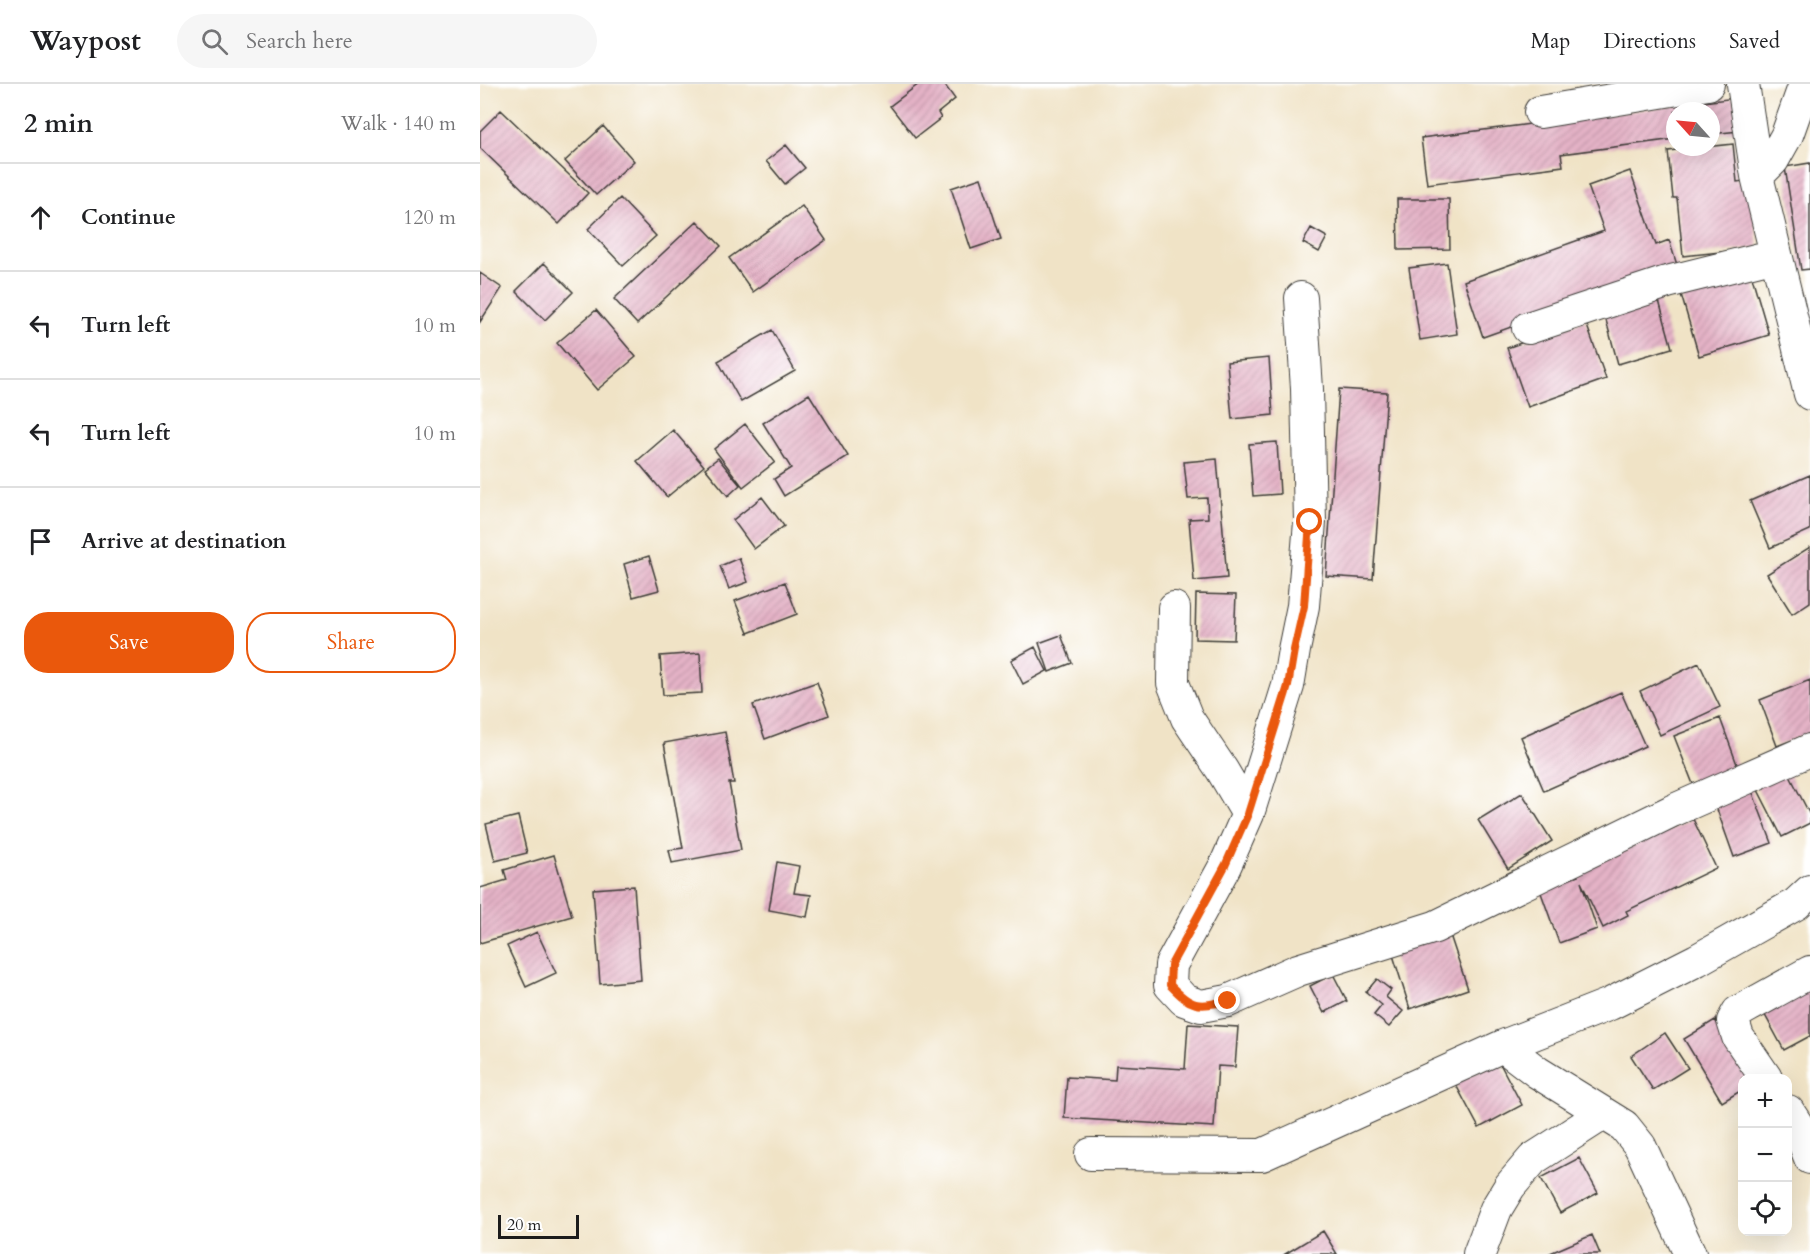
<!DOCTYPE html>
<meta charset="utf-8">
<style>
body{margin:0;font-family:Cardo,serif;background:#f6f6f6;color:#202124}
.controls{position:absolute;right:18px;bottom:18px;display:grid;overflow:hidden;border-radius:12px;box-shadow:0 6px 24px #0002}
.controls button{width:54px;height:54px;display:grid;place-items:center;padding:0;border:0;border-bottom:2px solid #e0e0e0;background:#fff;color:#202124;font:30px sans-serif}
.compass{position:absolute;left:1186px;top:18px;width:54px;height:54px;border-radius:50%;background:#fff;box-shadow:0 6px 24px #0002;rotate:297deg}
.scale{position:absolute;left:18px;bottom:15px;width:81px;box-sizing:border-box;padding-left:6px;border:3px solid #1c1c1c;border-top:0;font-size:16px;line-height:21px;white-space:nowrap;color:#1c1c1c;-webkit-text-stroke:4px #fff;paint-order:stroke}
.stop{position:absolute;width:18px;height:18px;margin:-14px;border:4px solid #ea580c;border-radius:50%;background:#fff}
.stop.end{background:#ea580c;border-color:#fff;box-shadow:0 2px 6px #0008}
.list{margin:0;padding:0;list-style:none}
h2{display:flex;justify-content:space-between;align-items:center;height:78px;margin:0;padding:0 24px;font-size:26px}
h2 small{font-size:20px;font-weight:400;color:#757577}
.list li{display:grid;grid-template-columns:39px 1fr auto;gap:18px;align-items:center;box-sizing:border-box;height:108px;padding:0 24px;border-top:2px solid #e0e0e0}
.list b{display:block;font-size:22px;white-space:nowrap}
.list em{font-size:20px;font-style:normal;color:#757577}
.actions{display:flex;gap:12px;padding:18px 24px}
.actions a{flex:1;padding:14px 0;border:2px solid #ea580c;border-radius:24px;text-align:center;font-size:21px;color:#ea580c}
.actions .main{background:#ea580c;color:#fff}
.icon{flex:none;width:33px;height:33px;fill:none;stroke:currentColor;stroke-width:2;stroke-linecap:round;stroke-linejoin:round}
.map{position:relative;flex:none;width:1330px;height:1170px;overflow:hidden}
header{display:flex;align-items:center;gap:36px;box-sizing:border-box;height:84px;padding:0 30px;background:#fff;border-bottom:2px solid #e0e0e0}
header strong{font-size:28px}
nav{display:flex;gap:33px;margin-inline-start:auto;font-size:21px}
.search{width:420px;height:54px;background:#f6f6f6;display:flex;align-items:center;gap:15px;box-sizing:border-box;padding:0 21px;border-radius:33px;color:#757577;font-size:22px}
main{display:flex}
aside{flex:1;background:#fff}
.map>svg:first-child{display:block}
</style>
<header>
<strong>Waypost</strong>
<div class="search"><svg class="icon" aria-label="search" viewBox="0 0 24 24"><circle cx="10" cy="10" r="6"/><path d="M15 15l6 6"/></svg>Search here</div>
<nav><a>Map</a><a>Directions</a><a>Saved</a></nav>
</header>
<main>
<aside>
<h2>2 min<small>Walk · 140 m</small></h2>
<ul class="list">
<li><svg class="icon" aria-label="ahead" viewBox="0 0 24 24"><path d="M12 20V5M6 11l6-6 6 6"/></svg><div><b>Continue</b></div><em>120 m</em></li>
<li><svg class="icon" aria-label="left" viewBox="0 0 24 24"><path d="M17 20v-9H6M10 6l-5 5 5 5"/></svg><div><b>Turn left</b></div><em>10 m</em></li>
<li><svg class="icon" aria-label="left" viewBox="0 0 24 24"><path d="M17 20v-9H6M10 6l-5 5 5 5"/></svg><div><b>Turn left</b></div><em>10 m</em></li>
<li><svg class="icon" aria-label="arrive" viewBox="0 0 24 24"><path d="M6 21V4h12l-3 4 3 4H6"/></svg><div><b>Arrive at destination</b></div></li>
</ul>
<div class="actions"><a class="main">Save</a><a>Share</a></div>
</aside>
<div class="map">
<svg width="1330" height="1170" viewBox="0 0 1330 1170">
<defs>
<pattern id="building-hatch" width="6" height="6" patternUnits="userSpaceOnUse" patternTransform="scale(1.5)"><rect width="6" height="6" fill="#e4b2c6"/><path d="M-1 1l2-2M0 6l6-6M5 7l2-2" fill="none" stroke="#c398aa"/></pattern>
</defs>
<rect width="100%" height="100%" fill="#fff"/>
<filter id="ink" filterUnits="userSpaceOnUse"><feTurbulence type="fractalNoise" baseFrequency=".0167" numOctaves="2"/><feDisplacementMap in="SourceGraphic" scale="12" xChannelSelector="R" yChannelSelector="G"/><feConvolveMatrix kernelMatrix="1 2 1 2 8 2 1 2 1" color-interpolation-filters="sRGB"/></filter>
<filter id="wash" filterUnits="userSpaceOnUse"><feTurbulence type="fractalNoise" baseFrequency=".008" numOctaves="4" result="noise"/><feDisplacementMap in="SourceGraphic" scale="24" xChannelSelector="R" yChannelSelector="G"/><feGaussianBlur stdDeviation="1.35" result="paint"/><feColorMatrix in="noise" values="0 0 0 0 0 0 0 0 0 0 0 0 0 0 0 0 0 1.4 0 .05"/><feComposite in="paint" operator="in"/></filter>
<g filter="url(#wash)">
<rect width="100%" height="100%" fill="#f0e3c6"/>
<g id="blocks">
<!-- building -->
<path fill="url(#building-hatch)" d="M439,0H464L475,15L458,29L461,34L435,54L410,22Z
M1255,14L1259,47L1231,50V27H1195V55L1081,70L1083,82L947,100L941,54Z
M21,26L108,109L79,140L0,64V47Z
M123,42L154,77L116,111L85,77Z
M1253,60L1257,98L1271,96L1278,164L1203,172L1197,114H1193L1188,67Z
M306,61L325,84L305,100L286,77Z
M1330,79V185L1321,186L1305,83Z
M1150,87L1176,161L1189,156L1198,184L1003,253L984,197L1124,147L1108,102Z
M501,94L521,155L491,165L471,104Z
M140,114L176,152L143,182L108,145Z
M917,115H969L970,165L918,166Z
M322,122L346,156L273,208L249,174Z
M217,137L241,162L157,240L134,215Z
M831,144L847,153L839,168L823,159Z
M64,179L93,208L65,236L36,207Z
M967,179L977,250L940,256L929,184Z
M1270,186L1289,251L1219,272L1200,207Z
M0,189L22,204L0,238Z
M1178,213L1192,264L1138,280L1124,229Z
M116,226L156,273L117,306L77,259Z
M1105,236L1126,295L1048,323L1027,264Z
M292,246L315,287L261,318L238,277Z
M789,274L793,331L752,335L747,278Z
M859,305L907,308L893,495L846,492Z
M329,310L368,372L304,412L294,395L311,384L283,339Z
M265,340L295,378L263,403L234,365Z
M193,346L224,382L187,413L157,377Z
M797,358L800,410L773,412L769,360Z
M238,374L260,401L248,412L225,384Z
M737,375L747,494L714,497L709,435L728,434L727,414L708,415L704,378Z
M1330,391V446L1290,464L1270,417Z
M282,413L304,442L274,465L253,436Z
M1330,463V518L1312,530L1287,490Z
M169,472L179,506L153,513L144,480Z
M259,474L268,498L249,505L240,482Z
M305,498L317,530L268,549L255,517Z
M716,510L756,511L754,556L715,555Z
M581,551L592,579L569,588L559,559Z
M555,563L567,587L543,600L531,576Z
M220,569L222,609L183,611L180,572Z
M1219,579L1240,623L1180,651L1160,607Z
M1330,596V649L1297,662L1280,616Z
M337,598L349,631L285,655L273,621Z
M1141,608L1165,662L1064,707L1041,653Z
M1240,634L1258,683L1213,700L1194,652Z
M245,648L254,699H249L261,766L192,779L189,766L203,764L184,659Z
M1307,686L1330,731V739L1302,753L1276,702Z
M1271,704L1292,759L1254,773L1234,717Z
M1042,709L1072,757L1028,785L998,736Z
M38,732L47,769L15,777L6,740Z
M1213,735L1236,784L1146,827L1148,831L1123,844L1101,798L1117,845L1079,859L1060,806L1098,792L1096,788Z
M74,771L92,832L0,859V804L27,796L24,786Z
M297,778L319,782L314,809L331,811L327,833L289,826Z
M154,802L161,896L120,900L113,805Z
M57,848L76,889L46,903L27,862Z
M969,848L988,905L930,925L912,868Z
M853,890L867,917L844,929L830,902Z
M1330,894V952L1304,966L1280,922Z
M897,895L911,906L906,913L923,927L909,943L894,931L902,921L886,908Z
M1235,936L1271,994H1262V1006L1242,1018L1204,955Z
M708,940L758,943L755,983L738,982L734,1043L584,1034L587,993L635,996L636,981L705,985Z
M1185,949L1208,984L1173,1006L1151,972Z
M1018,976L1042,1021L999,1044L975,999Z
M1099,1074L1118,1109L1080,1129L1061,1094Z
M843,1147L857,1170H805Z
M1112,1151L1120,1170H1068Z"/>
</g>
</g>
<g filter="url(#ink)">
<use href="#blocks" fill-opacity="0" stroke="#3c3a36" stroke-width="1.5"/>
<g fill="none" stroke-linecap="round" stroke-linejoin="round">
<defs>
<path id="minor" d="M1263,0L1277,92L1330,310
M1060,28L1228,0
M1277,92L1293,76L1307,51L1325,0
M821,214L827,305L830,438L823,522L814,566L808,602L768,730L745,782L691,881L690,901L704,916L721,922L748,917L818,886L955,843L1192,727L1330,666
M1048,244L1187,198L1296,171
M694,524L693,599L707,634L742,686L768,730
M1023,962L1057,988L1144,1042L1160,1062L1210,1170
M1286,994L1258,953L1253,937L1258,928L1330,888
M1308,1027L1317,1041L1330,1074
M611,1070L782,1071L1023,962L1130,920L1217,876L1316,820L1330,807
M999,1170L1016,1125L1030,1102L1053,1075L1123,1030"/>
</defs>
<!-- minor casing -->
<use href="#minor" stroke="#3c3a36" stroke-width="34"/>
<!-- minor -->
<use href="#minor" stroke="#fff" stroke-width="32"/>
</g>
</g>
<g fill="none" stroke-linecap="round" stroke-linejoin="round" filter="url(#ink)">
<!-- route -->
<path stroke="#ea580c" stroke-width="8" d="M748,917C717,923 712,924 690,901L691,881L745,782L768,730L808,602L814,566L824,522L830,438"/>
</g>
</svg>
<div class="controls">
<button>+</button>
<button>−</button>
<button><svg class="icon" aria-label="locate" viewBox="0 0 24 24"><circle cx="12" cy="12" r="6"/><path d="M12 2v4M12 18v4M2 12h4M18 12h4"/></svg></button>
</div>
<svg class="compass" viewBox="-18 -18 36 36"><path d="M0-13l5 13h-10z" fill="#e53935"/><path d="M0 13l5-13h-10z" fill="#757577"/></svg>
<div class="scale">20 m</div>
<div class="stop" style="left:830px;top:438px"></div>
<div class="stop end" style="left:748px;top:917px"></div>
</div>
</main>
